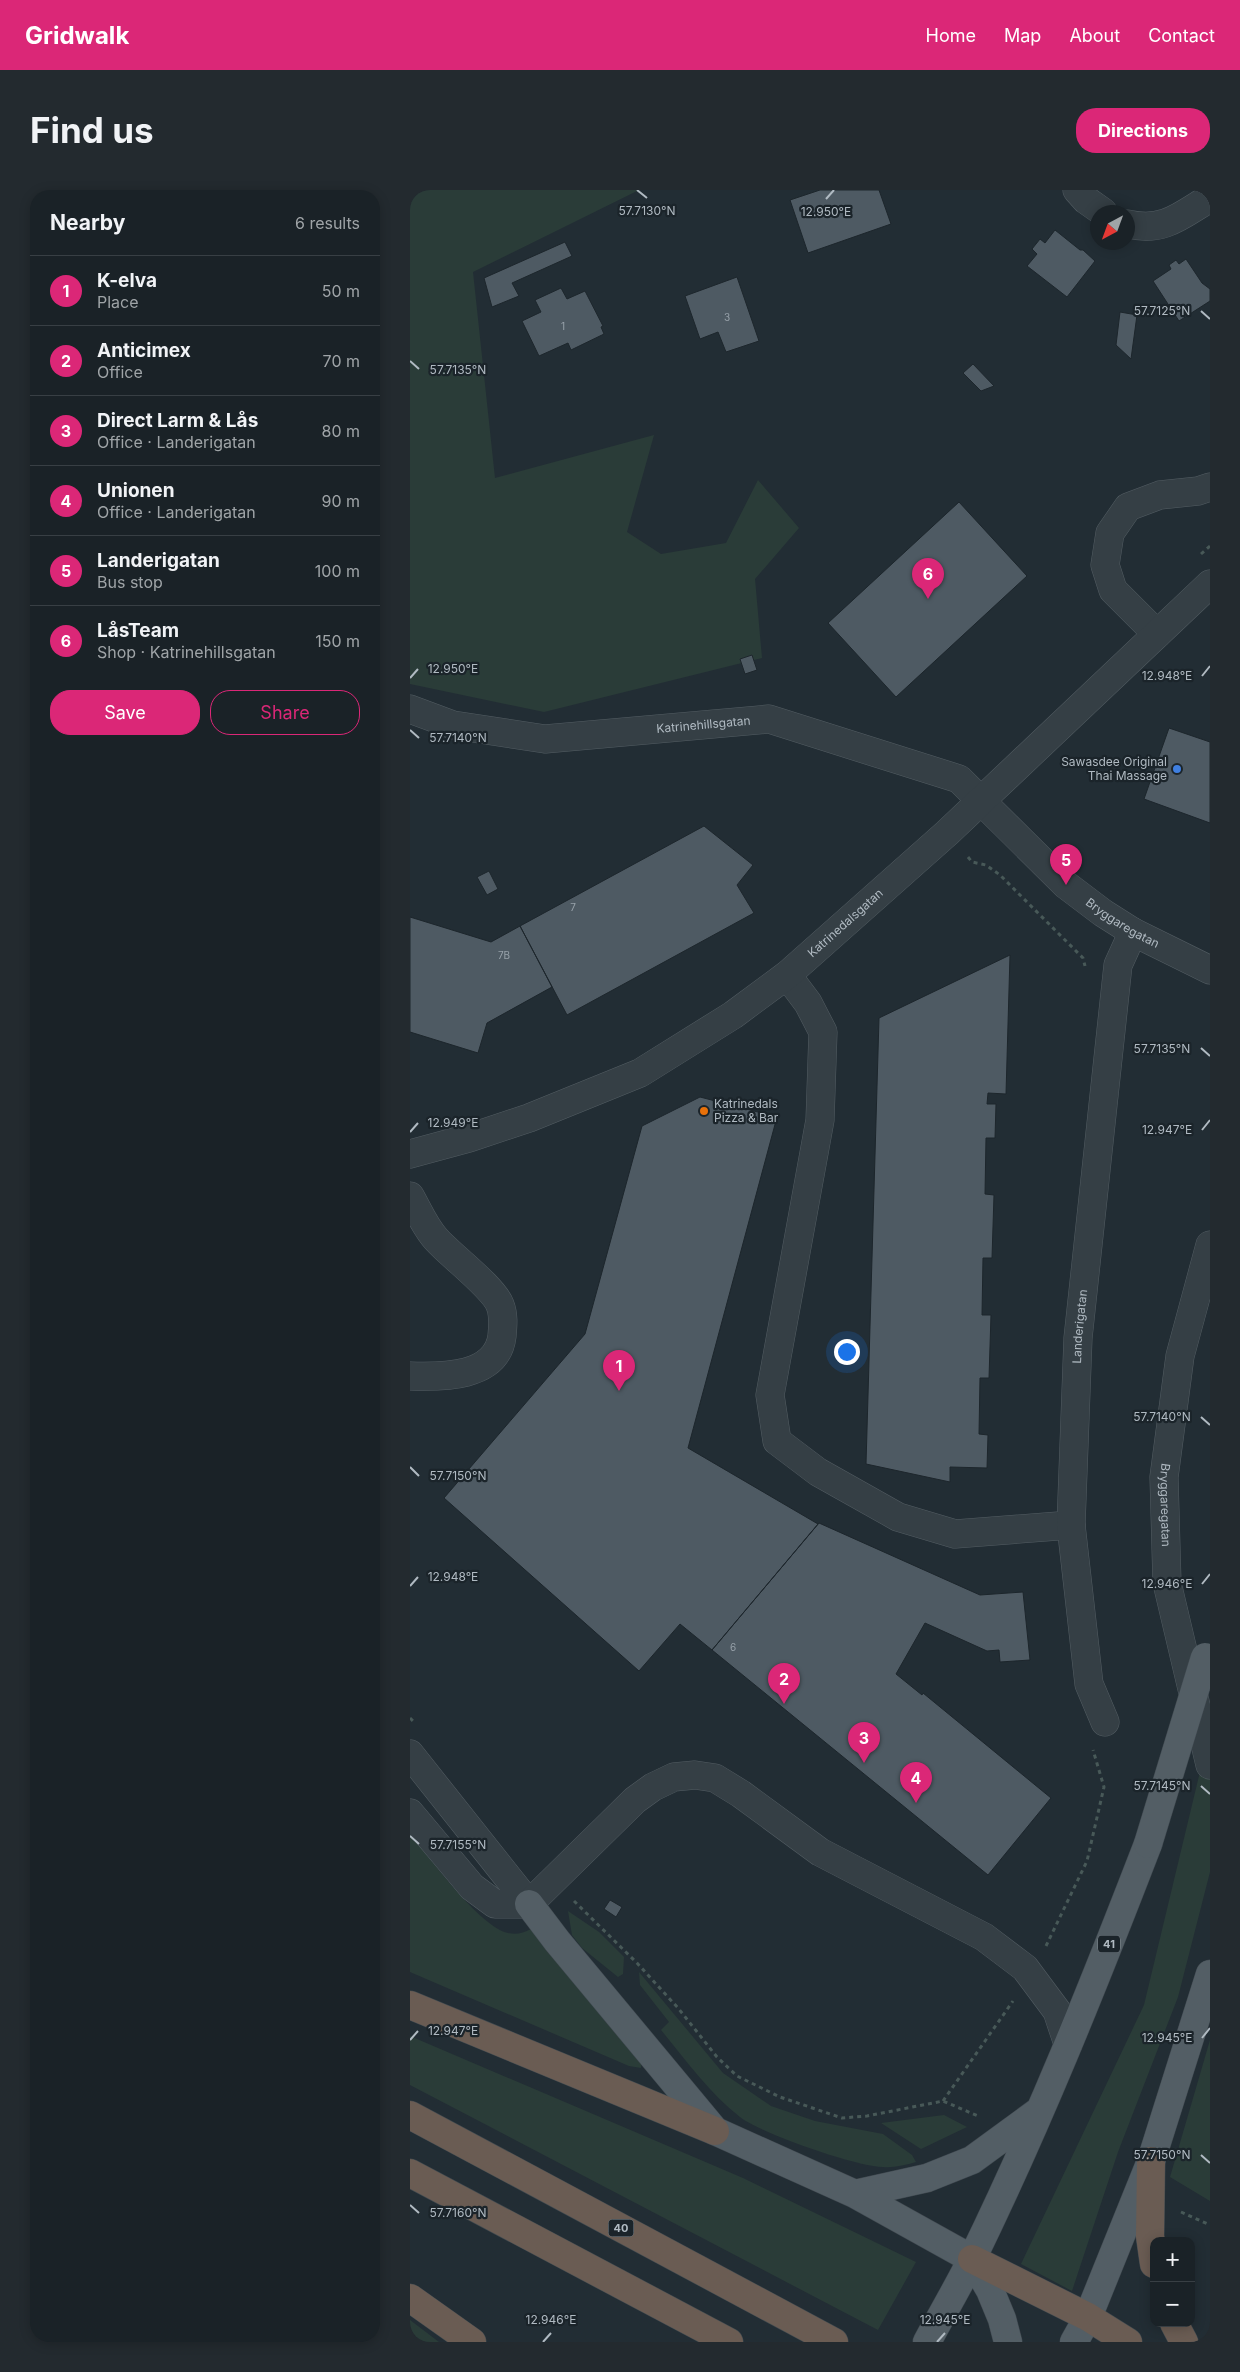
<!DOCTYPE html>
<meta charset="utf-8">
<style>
body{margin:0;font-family:Inter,sans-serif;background:#232a2f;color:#f1f3f6}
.controls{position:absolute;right:15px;bottom:15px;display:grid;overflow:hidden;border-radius:10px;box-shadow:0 2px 12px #0003}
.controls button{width:45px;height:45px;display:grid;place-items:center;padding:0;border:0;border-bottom:1px solid #383f44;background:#1a2227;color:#f1f3f6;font:25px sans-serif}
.compass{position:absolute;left:680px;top:15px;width:45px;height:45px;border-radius:50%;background:#1a2227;box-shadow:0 2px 12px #0003;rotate:221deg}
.you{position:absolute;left:436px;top:1161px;width:18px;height:18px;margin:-12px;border:4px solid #fff;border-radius:50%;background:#1a73e8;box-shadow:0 0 0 8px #1a73e833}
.badge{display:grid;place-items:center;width:32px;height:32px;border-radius:50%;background:#db2777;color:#fff;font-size:16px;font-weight:700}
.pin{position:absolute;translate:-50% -41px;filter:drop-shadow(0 1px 2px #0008)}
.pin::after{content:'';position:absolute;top:26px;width:18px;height:15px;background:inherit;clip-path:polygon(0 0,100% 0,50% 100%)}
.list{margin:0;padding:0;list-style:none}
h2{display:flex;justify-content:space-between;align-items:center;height:65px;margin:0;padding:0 20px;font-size:21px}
h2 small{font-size:16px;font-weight:400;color:#9fa4a7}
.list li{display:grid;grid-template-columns:32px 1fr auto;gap:15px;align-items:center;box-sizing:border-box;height:70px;padding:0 20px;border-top:1px solid #383f44}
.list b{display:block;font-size:19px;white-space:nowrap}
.list p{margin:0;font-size:16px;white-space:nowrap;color:#9fa4a7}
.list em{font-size:16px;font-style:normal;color:#9fa4a7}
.actions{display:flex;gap:10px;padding:15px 20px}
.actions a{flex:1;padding:11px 0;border:1px solid #db2777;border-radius:20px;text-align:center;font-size:18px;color:#db2777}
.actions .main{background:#db2777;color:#fff}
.map{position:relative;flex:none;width:800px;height:2152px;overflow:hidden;border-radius:20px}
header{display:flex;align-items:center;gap:30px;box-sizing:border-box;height:70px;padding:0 25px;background:#db2777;color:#fff}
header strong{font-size:24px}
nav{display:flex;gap:28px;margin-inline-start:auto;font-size:18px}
.intro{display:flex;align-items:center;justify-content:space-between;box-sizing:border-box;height:120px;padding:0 30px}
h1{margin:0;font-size:35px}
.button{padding:12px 22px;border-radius:20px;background:#db2777;color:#fff;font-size:18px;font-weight:700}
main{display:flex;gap:30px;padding:0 30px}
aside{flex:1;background:#1a2227;border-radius:20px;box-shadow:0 2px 12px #0003}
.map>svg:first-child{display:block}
</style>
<header>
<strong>Gridwalk</strong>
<nav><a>Home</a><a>Map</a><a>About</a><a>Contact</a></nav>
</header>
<div class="intro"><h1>Find us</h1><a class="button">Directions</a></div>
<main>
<aside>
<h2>Nearby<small>6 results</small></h2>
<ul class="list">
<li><span class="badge">1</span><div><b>K-elva</b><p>Place</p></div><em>50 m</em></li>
<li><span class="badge">2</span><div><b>Anticimex</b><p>Office</p></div><em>70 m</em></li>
<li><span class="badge">3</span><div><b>Direct Larm &amp; Lås</b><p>Office · Landerigatan</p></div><em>80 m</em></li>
<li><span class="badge">4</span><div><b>Unionen</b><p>Office · Landerigatan</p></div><em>90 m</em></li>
<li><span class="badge">5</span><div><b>Landerigatan</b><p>Bus stop</p></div><em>100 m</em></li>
<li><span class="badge">6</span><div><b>LåsTeam</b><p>Shop · Katrinehillsgatan</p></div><em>150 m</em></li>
</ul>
<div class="actions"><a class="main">Save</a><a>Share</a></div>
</aside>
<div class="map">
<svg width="800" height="2152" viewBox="0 0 800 2152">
<rect width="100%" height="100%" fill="#222d34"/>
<!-- green -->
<path fill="#2a3c38" d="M0,0H229L63,82L85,288L244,245L217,342L251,364L316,353L348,290L389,338L345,389L352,468L134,522L0,494Z
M800,1540V1682L768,1807L708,1962L662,2101L611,2074L734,1815Z
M0,1644C19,1667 70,1737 98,1743C107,1745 113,1743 121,1739L232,1871L231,1878L219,1876L0,1782Z
M158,1721L189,1742L214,1767L213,1784L208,1787L172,1758L162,1745Z
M229,1782L313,1883L361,1916L405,1931L473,1944L502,1965L506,1972C495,1975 484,1978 473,1977C447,1977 350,1943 330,1927C299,1903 276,1870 251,1840L259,1832L230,1795Z
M0,1846L333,1988L506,2072L468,2140L0,1895Z
M800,1850V2011L760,1987Z
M534,1925L557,1937L511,1959L471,1933Z
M0,2130L29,2152H0Z"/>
<!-- building -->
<path fill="#4e5a63" stroke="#1d262c" d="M410,0H469L481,34L398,63L380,10Z
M645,40L670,60H673L685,71L657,107L617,76L627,64L622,59L630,49L635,53Z
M155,52L162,66L102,93L109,106L82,117L74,88Z
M776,69L792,93L800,99V111L769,131L743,91L761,79L759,75L766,70L769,74Z
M327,87L349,151L316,162L308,142L290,149L275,106Z
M151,98L157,109L175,101L193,136L191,137L194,144L161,160L158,153L129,166L112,131L131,122L125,110Z
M710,122L727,125L721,169L706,155Z
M563,174L584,196L571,201L553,183Z
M549,312L617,386L486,507L418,433Z
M342,465L347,480L335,484L330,469Z
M759,538L800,552V633L734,609Z
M294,636L343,675L327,695L344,723L157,825L110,736Z
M79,681L88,699L77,705L67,687Z
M0,727L81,752L110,736L142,797L77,833L68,863L0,842Z
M600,765L596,904L578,903L577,914H586L585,948H576L575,1004L584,1005L582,1068H573L572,1125H581L579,1188H570L569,1244L578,1245L577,1278L540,1277V1292L456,1274L469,828Z
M290,907L367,927L278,1258L408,1334L302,1460L270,1434L229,1481L34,1308L175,1144L232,936Z
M409,1333L570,1405L613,1402L620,1470L590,1472L589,1460L577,1461L515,1433L486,1484L512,1505L513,1503L641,1608L578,1685L302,1460Z
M200,1710L212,1717L206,1727L194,1719Z"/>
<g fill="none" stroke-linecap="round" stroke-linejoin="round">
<defs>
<g id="minor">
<path d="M667,0L676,10L693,22"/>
<path d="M718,34C751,42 768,28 795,11"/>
<path d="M747,444L703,400L695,375L700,343L718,317L750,305L788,301L800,297"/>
<path id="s1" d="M0,519L43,535L135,549L359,529L549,589L656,695L693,723L723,742L800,780"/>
<path d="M377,785L398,813L413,842L410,930L360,1205L367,1251L408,1282L488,1327L545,1344L661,1335"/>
<path id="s2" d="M0,964L59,948L119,928L230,883L323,825L377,785L537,643L800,394"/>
<path d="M0,1006C8,1020 15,1037 26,1049C41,1066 83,1097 90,1115C94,1125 93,1135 92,1146C87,1188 32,1187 0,1186"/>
<path id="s3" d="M800,1055L770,1166L754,1287L757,1393L800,1575"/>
<path id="s4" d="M695,1532L679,1494L661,1335L668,1148L708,775L723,742"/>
<path d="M0,1564L119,1714"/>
<path d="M0,1623L62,1697L85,1714H119"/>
<path d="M119,1714L225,1610L243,1597L264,1587L285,1585L305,1588L331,1604L410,1662L574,1747L615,1778L647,1821L658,1854"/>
</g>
<path id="major" d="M119,1714L147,1751L305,1941L445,2004L562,2069L580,2100L592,2129L598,2152
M445,2004L517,1988L562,1970L629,1921
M517,2152C532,2124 548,2097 562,2069C628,1934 684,1794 738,1654
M664,2152L678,2127L741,1971L800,1784"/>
<path id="highway" d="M0,1815L305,1941
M0,1925L424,2152
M741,1971L740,2046L744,2074
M0,1983L319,2152
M562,2069L678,2127L718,2152
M0,2108L62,2152
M764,2133L774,2152"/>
</defs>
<!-- minor casing -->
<use href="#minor" stroke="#535d63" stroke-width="29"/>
<!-- major casing -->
<use href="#major" stroke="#3f484f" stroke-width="29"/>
<!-- highway casing -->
<use href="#highway" stroke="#404a50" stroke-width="29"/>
<!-- path -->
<path stroke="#485958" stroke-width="3" stroke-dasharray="4 4" stroke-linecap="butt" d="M791,364L800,356
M558,667L562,672L576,675L590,685L673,768L675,776
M0,1528L5,1533
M164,1711L227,1773L268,1818L307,1867L327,1886L370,1907L432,1928L457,1926L533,1911L568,1926
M636,1756L677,1671L694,1597L683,1560
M533,1911L603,1811
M771,2022L800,2035"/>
<!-- minor -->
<use href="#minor" stroke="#353f45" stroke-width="28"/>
<!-- major -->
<use href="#major" stroke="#535e65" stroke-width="28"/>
<!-- highway -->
<use href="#highway" stroke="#6a5c53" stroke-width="28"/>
<defs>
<path id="major-bridge" d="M738,1654L795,1467"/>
</defs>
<!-- major-bridge casing -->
<use href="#major-bridge" stroke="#3f484f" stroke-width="29" stroke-linecap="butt"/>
<!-- major-bridge -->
<use href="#major-bridge" stroke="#535e65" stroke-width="28"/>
</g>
<!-- ticks -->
<path fill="none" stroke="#b0bac2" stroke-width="2" d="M227,0L237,8M416,9L424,0M791,121L800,129M0,171L9,179M792,486L800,476M0,488L8,479M0,540L9,548M791,858L800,866M792,940L800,930M0,942L8,933M791,1227L800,1235M0,1277L9,1286M792,1394L800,1384M0,1396L8,1387M791,1596L800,1604M0,1646L9,1654M792,1848L800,1838M0,1850L8,1841M791,1965L800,1973M0,2015L9,2023M133,2152L141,2143M527,2152L535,2143"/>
<!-- markers -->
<circle fill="#3f7fe0" stroke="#1b242a" stroke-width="2" cx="767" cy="579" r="5"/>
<circle fill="#e8710a" stroke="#1b242a" stroke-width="2" cx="294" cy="921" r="5"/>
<g text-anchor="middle" stroke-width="4.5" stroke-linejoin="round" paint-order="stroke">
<!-- number labels -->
<g font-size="10" fill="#98a2aa">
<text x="317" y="131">3</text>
<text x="153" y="140">1</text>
<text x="163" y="721">7</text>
<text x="94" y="769">7B</text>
<text x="323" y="1461">6</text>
</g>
<!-- shield labels -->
<g fill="#1b242a" stroke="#838d94" stroke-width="1">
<rect x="688" y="1745.5" width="22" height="17" rx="4"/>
<rect x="198.5" y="2029.5" width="25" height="17" rx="4"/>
</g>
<g font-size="11" font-weight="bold" fill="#b0bac2">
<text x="699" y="1758">41</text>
<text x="211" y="2042">40</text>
</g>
<!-- street labels -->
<g font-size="12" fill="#b0bac2" stroke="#1b242a">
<text dy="4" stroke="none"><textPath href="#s1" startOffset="298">Katrinehillsgatan</textPath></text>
<text dy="4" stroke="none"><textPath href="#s1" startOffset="782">Bryggaregatan</textPath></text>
<text dy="4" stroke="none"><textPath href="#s2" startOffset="499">Katrinedalsgatan</textPath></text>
<text dy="4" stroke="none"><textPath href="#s4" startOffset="400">Landerigatan</textPath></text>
<text dy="4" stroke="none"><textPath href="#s3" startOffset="265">Bryggaregatan</textPath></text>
</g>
<!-- poi labels -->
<g font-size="12" fill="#b0bac2" stroke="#1b242a" text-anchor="end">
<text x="757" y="576">Sawasdee Original<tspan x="757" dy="14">Thai Massage</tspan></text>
<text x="304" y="918" text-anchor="start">Katrinedals<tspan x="304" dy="14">Pizza &amp; Bar</tspan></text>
</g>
</g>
<g font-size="12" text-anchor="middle" fill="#b0bac2" stroke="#1b242a" stroke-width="4.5" stroke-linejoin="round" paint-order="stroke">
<text x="237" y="25">57.7130°N</text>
<text x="416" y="26">12.950°E</text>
<text x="752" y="125">57.7125°N</text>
<text x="48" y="184">57.7135°N</text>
<text x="43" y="483">12.950°E</text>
<text x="757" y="490">12.948°E</text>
<text x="48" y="552">57.7140°N</text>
<text x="752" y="863">57.7135°N</text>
<text x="43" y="937">12.949°E</text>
<text x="757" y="944">12.947°E</text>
<text x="752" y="1231">57.7140°N</text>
<text x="48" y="1290">57.7150°N</text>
<text x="43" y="1391">12.948°E</text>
<text x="757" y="1398">12.946°E</text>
<text x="752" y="1600">57.7145°N</text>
<text x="48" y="1659">57.7155°N</text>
<text x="43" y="1845">12.947°E</text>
<text x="757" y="1852">12.945°E</text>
<text x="752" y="1969">57.7150°N</text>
<text x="48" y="2027">57.7160°N</text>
<text x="141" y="2134">12.946°E</text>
<text x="535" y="2134">12.945°E</text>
</g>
</svg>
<div class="controls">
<button>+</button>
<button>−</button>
</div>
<svg class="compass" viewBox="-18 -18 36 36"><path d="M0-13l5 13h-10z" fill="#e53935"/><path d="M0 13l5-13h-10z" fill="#9fa4a7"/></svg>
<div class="you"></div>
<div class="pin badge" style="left:209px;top:1201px">1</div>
<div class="pin badge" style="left:374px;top:1514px">2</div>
<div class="pin badge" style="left:454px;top:1573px">3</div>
<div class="pin badge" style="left:506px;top:1613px">4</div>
<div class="pin badge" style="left:656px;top:695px">5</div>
<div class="pin badge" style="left:518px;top:409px">6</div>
</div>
</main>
